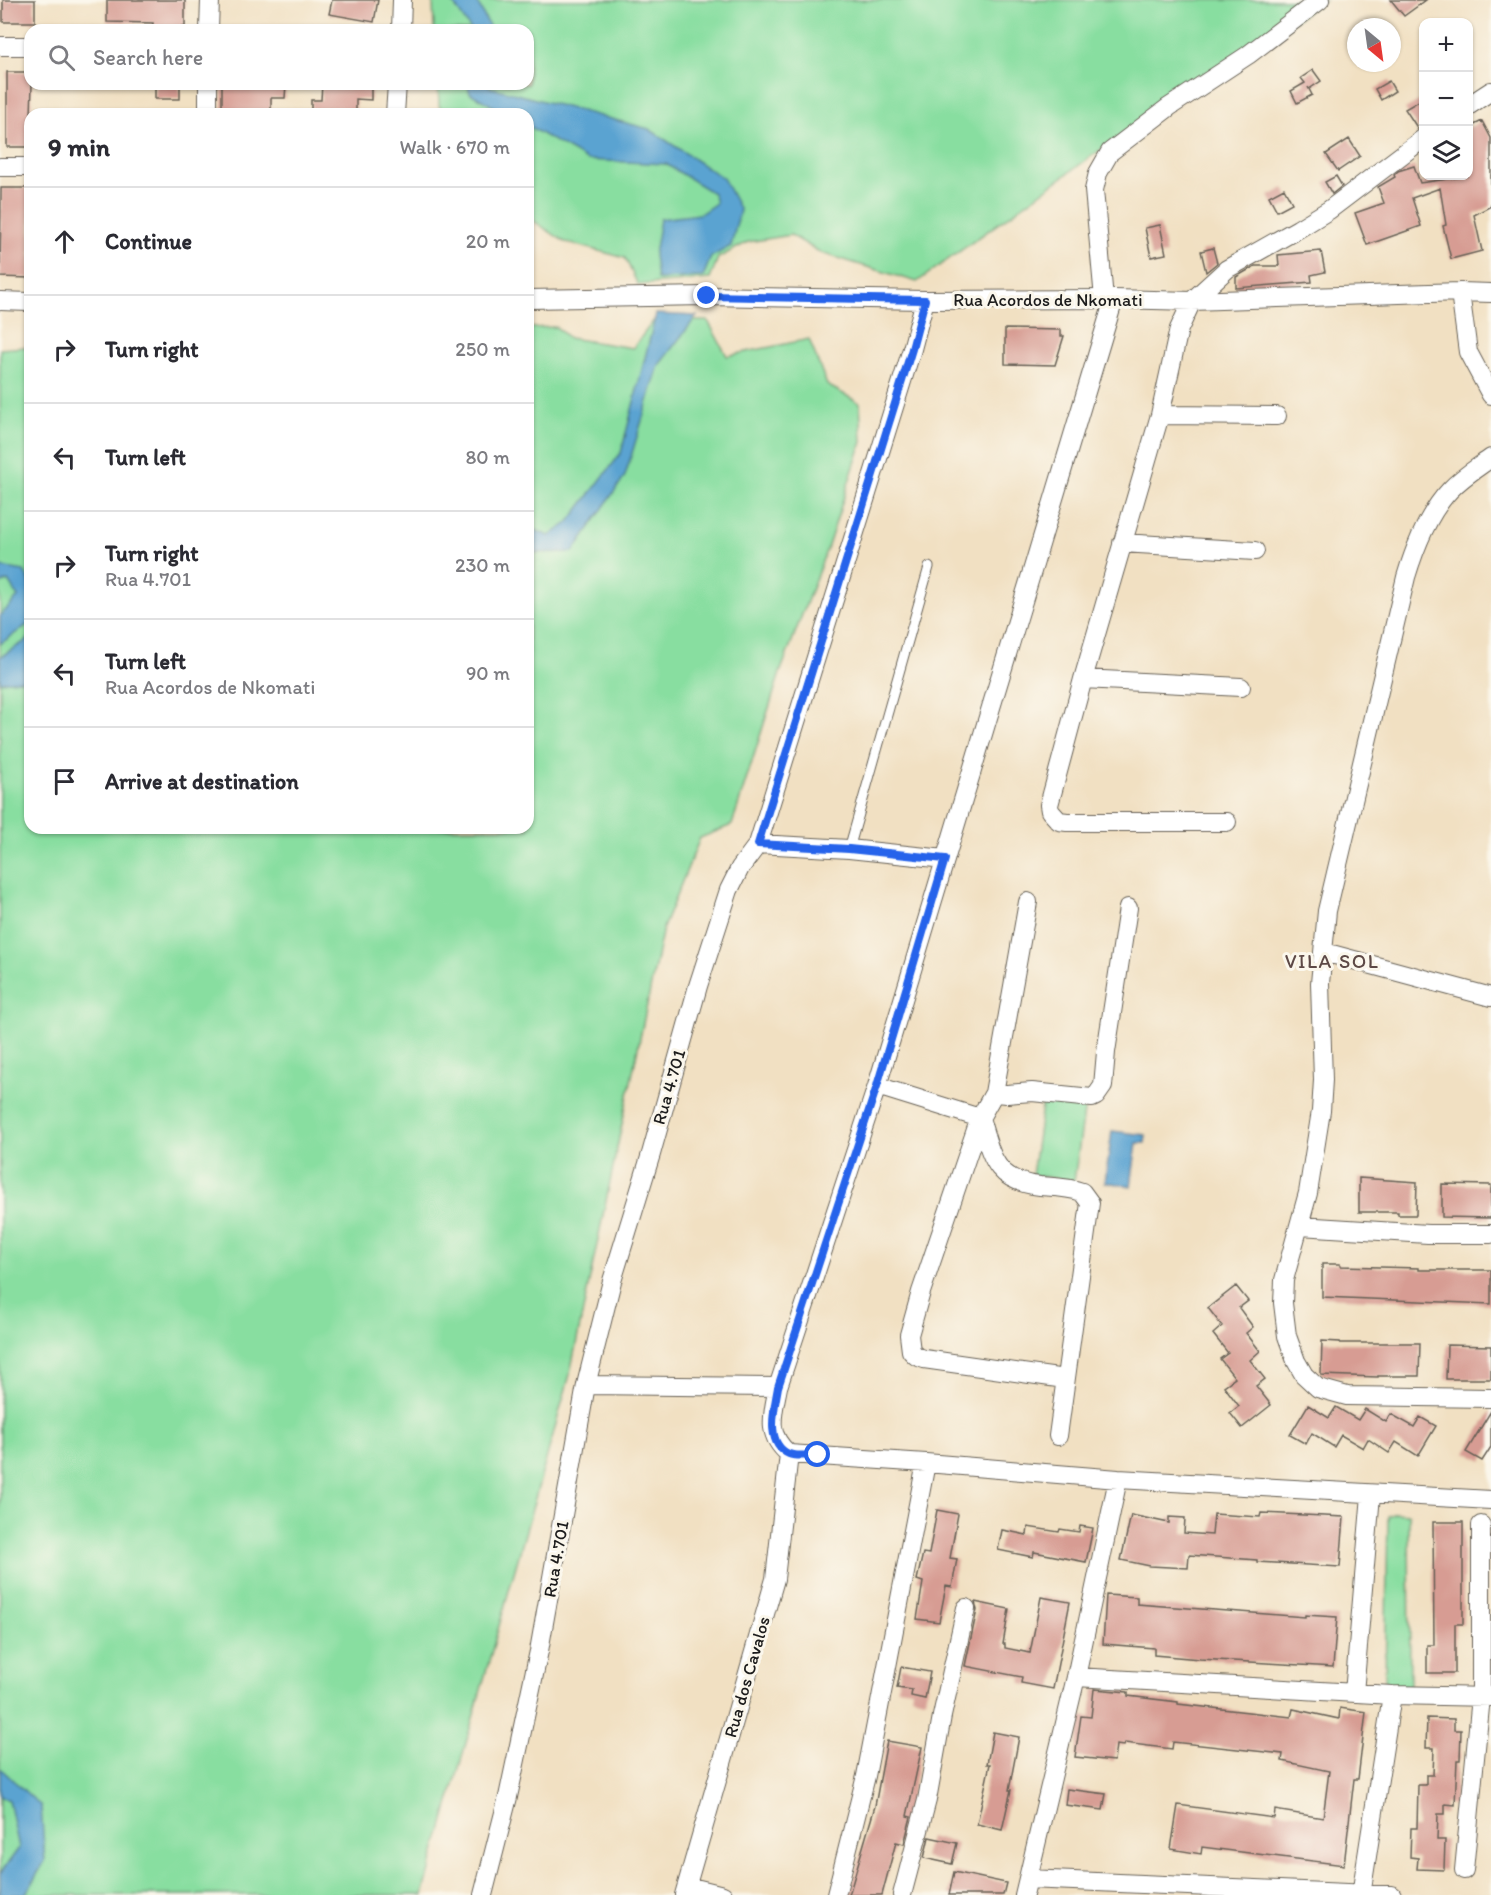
<!DOCTYPE html>
<meta charset="utf-8">
<style>
body{margin:0;font-family:Itim,sans-serif;background:#f7f7f7;color:#2b2b33}
.controls{position:absolute;right:18px;top:18px;display:grid;overflow:hidden;border-radius:12px;box-shadow:0 2px 4px #0004}
.controls button{width:54px;height:54px;display:grid;place-items:center;padding:0;border:0;border-bottom:2px solid #e1e1e2;background:#fff;color:#2b2b33;font:30px sans-serif}
.compass{position:absolute;left:1347px;top:18px;width:54px;height:54px;border-radius:50%;background:#fff;box-shadow:0 2px 4px #0004;rotate:151deg}
.stop{position:absolute;width:18px;height:18px;margin:-14px;border:4px solid #2563eb;border-radius:50%;background:#fff}
.stop.end{background:#2563eb;border-color:#fff;box-shadow:0 2px 6px #0008}
.list{margin:0;padding:0;list-style:none}
h2{display:flex;justify-content:space-between;align-items:center;height:78px;margin:0;padding:0 24px;font-size:26px}
h2 small{font-size:20px;font-weight:400;color:#7c7c81}
.list li{display:grid;grid-template-columns:39px 1fr auto;gap:18px;align-items:center;box-sizing:border-box;height:108px;padding:0 24px;border-top:2px solid #e1e1e2}
.list b{display:block;font-size:22px;white-space:nowrap}
.list p{margin:0;font-size:20px;white-space:nowrap;color:#7c7c81}
.list em{font-size:20px;font-style:normal;color:#7c7c81}
.icon{flex:none;width:33px;height:33px;fill:none;stroke:currentColor;stroke-width:2;stroke-linecap:round;stroke-linejoin:round}
.map{position:relative;flex:none;width:1491px;height:1895px;overflow:hidden}
.search{position:absolute;background:#fff;box-shadow:0 2px 4px #0004;left:24px;top:24px;width:510px;height:66px;display:flex;align-items:center;gap:15px;box-sizing:border-box;padding:0 21px;border-radius:18px;color:#7c7c81;font-size:22px}
.panel{position:absolute;background:#fff;box-shadow:0 2px 4px #0004;left:24px;top:108px;width:510px;height:726px;border-radius:18px}
.map>svg:first-child{display:block}
</style>
<div class="map">
<svg width="1491" height="1895" viewBox="0 0 1491 1895">
<rect width="100%" height="100%" fill="#fbf7ec"/>
<filter id="ink" filterUnits="userSpaceOnUse"><feTurbulence type="fractalNoise" baseFrequency=".0167" numOctaves="2"/><feDisplacementMap in="SourceGraphic" scale="12" xChannelSelector="R" yChannelSelector="G"/><feConvolveMatrix kernelMatrix="1 2 1 2 8 2 1 2 1" color-interpolation-filters="sRGB"/></filter>
<filter id="wash" filterUnits="userSpaceOnUse"><feTurbulence type="fractalNoise" baseFrequency=".008" numOctaves="4" result="noise"/><feDisplacementMap in="SourceGraphic" scale="24" xChannelSelector="R" yChannelSelector="G"/><feGaussianBlur stdDeviation="1.35" result="paint"/><feColorMatrix in="noise" values="0 0 0 0 0 0 0 0 0 0 0 0 0 0 0 0 0 1.4 0 .05"/><feComposite in="paint" operator="in"/></filter>
<g filter="url(#wash)">
<rect width="100%" height="100%" fill="#f1e0c2"/>
<!-- green -->
<path fill="#88dea0" stroke="#527d5e" stroke-width="1.5" d="M433,0H1325L1096,153L917,282L821,253L791,235L748,242L718,258L710,279L638,285L625,258L565,242L528,217V114H443L439,105L438,84H528V30H434Z
M654,320L708,321L727,356L809,339L827,385L860,403L862,442L828,546L780,673L732,825L700,838L663,928L569,1378L423,1895H0V349L25,347L30,352V828H528V328L556,327L569,338L633,348Z
M1043,1099L1085,1105L1074,1181L1032,1175Z
M1395,1513L1409,1514L1410,1688H1390L1385,1682L1388,1516Z"/>
<!-- water -->
<path fill="#5aa3d1" stroke="#3b6076" stroke-width="1.5" d="M451,0H476L491,30H471Z
M467,84H488L490,87L649,129L723,178L740,210L731,246L711,257L703,277L657,279L654,255L660,219L700,214L716,203L713,193L666,164L587,160L528,126V114H506L470,93Z
M656,314L697,316L659,365L625,476L573,552L528,553V527L549,536L568,523L621,453Z
M0,567L24,571L30,582V623L0,644V616L18,597L8,581L0,584Z
M30,638V679L0,682V657Z
M1112,1131L1146,1135L1145,1143H1137L1131,1186L1105,1182Z
M0,1768L41,1806L45,1861L25,1895H0V1874L19,1848L9,1800L0,1796Z"/>
<g id="blocks">
<!-- building -->
<path fill="#d79c93" d="M3,0H35V22H3Z
M107,0H185V27H153V23L107,22Z
M332,0H378L374,22L329,14Z
M1391,0H1426L1404,16Z
M1313,70L1321,81L1309,89L1308,87L1312,95L1297,103L1291,91L1305,83L1301,78Z
M7,72H30V84H32L30,147H7Z
M1389,81L1395,91L1381,100L1375,89Z
M155,84H180V99H155Z
M222,84H286L285,98H271V114H222Z
M322,84H371V100L356,99V113L311,114V100H321Z
M1424,98V127L1418,129L1405,109Z
M1482,121L1491,138V206L1474,215L1482,251L1451,259L1443,226L1446,225L1440,188L1412,198L1421,226L1367,245L1355,213L1384,203L1378,187L1395,177L1394,175L1398,171L1414,166L1420,183L1468,176V128Z
M1349,139L1360,156L1338,171L1326,154Z
M1336,176L1342,186L1332,194L1325,182Z
M1,188H30V278L0,277Z
M1284,188L1292,203L1277,211L1269,196Z
M1160,225L1166,254L1151,257L1145,228Z
M1213,248L1217,263L1206,272L1201,251Z
M1321,251L1325,272L1311,275L1312,282L1236,288V277L1255,266H1279L1278,255Z
M1005,329L1061,330V336H1064L1055,365L1005,364Z
M1359,1178L1417,1182L1416,1215H1398V1212H1359Z
M1442,1184L1491,1185V1218L1442,1217Z
M1322,1264H1340V1266L1419,1268V1270H1491V1304L1322,1297Z
M1236,1286L1248,1301L1239,1308L1253,1327L1246,1333L1260,1351L1250,1360L1265,1379L1256,1386L1271,1405L1242,1428L1230,1413L1239,1406L1224,1386L1235,1378L1220,1359L1228,1353L1213,1334L1222,1326L1208,1308Z
M1322,1341L1340,1342V1343H1420L1419,1376H1378V1377L1321,1375Z
M1447,1345L1491,1346V1379H1446Z
M1308,1405L1329,1418L1336,1407L1358,1420L1365,1409L1386,1422L1391,1414L1414,1427L1420,1417L1436,1426L1418,1456L1396,1442L1389,1453L1368,1439L1363,1448L1341,1435L1334,1447L1312,1433L1306,1444L1290,1435Z
M1491,1411V1447L1482,1461L1466,1452Z
M937,1510L958,1514L950,1558L957,1559L952,1587L946,1586L939,1622L917,1619L923,1582L917,1580L923,1553L929,1554Z
M1261,1513L1344,1517L1340,1567L1257,1562V1560L1189,1555L1188,1568L1150,1566L1121,1560L1131,1515L1169,1523V1517L1185,1518L1184,1533L1212,1535L1214,1514L1260,1517Z
M1433,1522H1463V1624H1455V1673H1427V1645H1434Z
M1080,1526L1093,1528L1086,1562L1034,1552L1033,1557L998,1550L1002,1530L1027,1535L1028,1527L1059,1532L1060,1529L1079,1532Z
M1106,1595L1137,1597V1604L1305,1617V1615L1337,1617L1333,1667L1200,1659L1154,1655V1648L1103,1644Z
M1041,1597L1070,1602L1053,1689L1021,1683L1022,1677L965,1666L977,1610L975,1602L1009,1609L1003,1644H1005V1648L1030,1653Z
M901,1667L930,1672L925,1699L911,1696L912,1690L897,1688Z
M1094,1689L1128,1692V1696L1178,1702V1704L1291,1717L1293,1709L1339,1719L1340,1708L1366,1712L1358,1779H1354L1344,1865L1202,1847L1201,1854L1171,1849L1178,1805L1274,1818L1275,1810L1323,1818L1329,1771L1282,1761L1283,1754L1173,1742L1172,1749L1125,1743L1124,1746L1116,1745L1114,1761L1075,1757L1081,1716L1091,1717Z
M1427,1718L1454,1719V1730H1461L1460,1760H1457L1455,1805L1445,1804V1814H1438L1437,1840H1445L1444,1870L1417,1869L1418,1858L1410,1857L1411,1828H1417L1418,1785H1426V1775H1433L1434,1748H1426Z
M993,1732L1019,1737L1009,1790H1011L1002,1830L977,1824L990,1764H987Z
M887,1741L922,1747L907,1816L911,1817L904,1844L896,1842L882,1895H849L875,1806Z
M1067,1789L1106,1794L1103,1810L1065,1805Z
M929,1837L957,1843L952,1864L924,1858Z
M954,1872L1006,1883L1003,1895H949Z"/>
</g>
</g>
<g filter="url(#ink)">
<use href="#blocks" fill-opacity="0" stroke="#676156" stroke-width="1.5"/>
<g fill="none" stroke-linecap="round" stroke-linejoin="round">
<defs>
<path id="lane" d="M849,849L929,567"/>
<path id="street" d="M209,30L210,0
M401,30L402,0
M0,46H30
M1468,106L1491,91
M208,114V84
M395,114L397,84
M0,167H30
M1460,292L1468,352L1491,395
M528,299L707,296L925,300L1114,299L1192,301L1460,292L1491,293
M1104,299L1094,190L1098,173L1110,152L1169,107L1248,55L1320,0
M1114,299L877,1086L778,1387C773,1414 765,1434 789,1454L926,1463L1118,1479L1491,1500
M0,301L30,302
M1160,415L1277,416
M1491,458C1477,468 1462,477 1450,490C1428,513 1415,547 1406,577L1327,911L1320,983L1323,1080L1321,1111L1308,1193L1284,1280L1283,1303L1287,1336L1296,1361L1304,1375L1318,1388L1347,1396L1491,1398
M1122,543L1255,551
M1083,679L1241,687
M1227,822H1067L1059,821L1050,811L1049,805L1083,679L1160,415L1179,329L1192,301L1227,269L1298,229L1329,210L1424,138
M758,844L849,849L945,859
M1324,952L1491,997
M877,1086L980,1118
M994,1093L1028,902
M980,1118C992,1157 994,1181 1040,1186C1054,1187 1069,1187 1082,1192L1090,1203L1058,1436
M1300,1226L1428,1234H1491
M1065,1379L924,1359L916,1356L911,1351L909,1335L921,1292L980,1118L994,1093L1007,1094L1032,1092L1092,1098L1096,1096L1103,1086L1106,1052L1128,908
M586,1385L778,1387
M1076,1677L1392,1695
M1354,1693L1371,1495
M1464,1870L1481,1697V1525
M1028,1879L1392,1895
M687,1886L723,1895
M483,1895L508,1797L539,1651L586,1385L612,1281L651,1154L698,986L729,890L740,868L758,844L912,349L925,300
M684,1895L775,1579L789,1454
M836,1895L866,1776L926,1463
M902,1895L927,1800L942,1716L966,1608
M1024,1895L1076,1677L1118,1479
M1361,1895L1392,1695L1491,1697"/>
</defs>
<!-- lane casing -->
<use href="#lane" stroke="#676156" stroke-width="11"/>
<!-- street casing -->
<use href="#street" stroke="#676156" stroke-width="20"/>
<!-- lane -->
<use href="#lane" stroke="#fff" stroke-width="9"/>
<!-- street -->
<use href="#street" stroke="#fff" stroke-width="18"/>
</g>
</g>
<g fill="none" stroke-linecap="round" stroke-linejoin="round" filter="url(#ink)">
<!-- route -->
<path stroke="#2563eb" stroke-width="8" d="M707,296L925,300L912,349L758,844L849,849L945,859L877,1086L778,1387C775,1406 764,1444 789,1454C796,1457 810,1455 818,1455"/>
</g>
<g text-anchor="middle" stroke-width="6" stroke-linejoin="round" paint-order="stroke">
<!-- street labels -->
<g font-size="18" fill="#1c1c1c" stroke="#fbf7ec">
<text x="1048" y="306">Rua Acordos de Nkomati</text>
<text transform="translate(669 1087) rotate(-74)" y="6">Rua 4.701</text>
<text transform="translate(556 1559) rotate(-80)" y="6">Rua 4.701</text>
<text transform="translate(747 1677) rotate(-74)" y="6">Rua dos Cavalos</text>
</g>
<!-- neighbourhood labels -->
<g font-size="20" letter-spacing="1.5" fill="#5d4946" stroke="#fbf7ec">
<text x="1332" y="968">VILA SOL</text>
</g>
</g>
</svg>
<div class="controls">
<button>+</button>
<button>−</button>
<button><svg class="icon" aria-label="layers" viewBox="0 0 24 24"><path d="M12 4l9 5-9 5-9-5zM3 14l9 5 9-5"/></svg></button>
</div>
<svg class="compass" viewBox="-18 -18 36 36"><path d="M0-13l5 13h-10z" fill="#e53935"/><path d="M0 13l5-13h-10z" fill="#7c7c81"/></svg>
<div class="stop" style="left:818px;top:1455px"></div>
<div class="stop end" style="left:707px;top:296px"></div>
<div class="search"><svg class="icon" aria-label="search" viewBox="0 0 24 24"><circle cx="10" cy="10" r="6"/><path d="M15 15l6 6"/></svg>Search here</div>
<section class="panel">
<h2>9 min<small>Walk · 670 m</small></h2>
<ul class="list">
<li><svg class="icon" aria-label="ahead" viewBox="0 0 24 24"><path d="M12 20V5M6 11l6-6 6 6"/></svg><div><b>Continue</b></div><em>20 m</em></li>
<li><svg class="icon" aria-label="right" viewBox="0 0 24 24"><path d="M7 20v-9h11M14 6l5 5-5 5"/></svg><div><b>Turn right</b></div><em>250 m</em></li>
<li><svg class="icon" aria-label="left" viewBox="0 0 24 24"><path d="M17 20v-9H6M10 6l-5 5 5 5"/></svg><div><b>Turn left</b></div><em>80 m</em></li>
<li><svg class="icon" aria-label="right" viewBox="0 0 24 24"><path d="M7 20v-9h11M14 6l5 5-5 5"/></svg><div><b>Turn right</b><p>Rua 4.701</p></div><em>230 m</em></li>
<li><svg class="icon" aria-label="left" viewBox="0 0 24 24"><path d="M17 20v-9H6M10 6l-5 5 5 5"/></svg><div><b>Turn left</b><p>Rua Acordos de Nkomati</p></div><em>90 m</em></li>
<li><svg class="icon" aria-label="arrive" viewBox="0 0 24 24"><path d="M6 21V4h12l-3 4 3 4H6"/></svg><div><b>Arrive at destination</b></div></li>
</ul>
</section>
</div>
